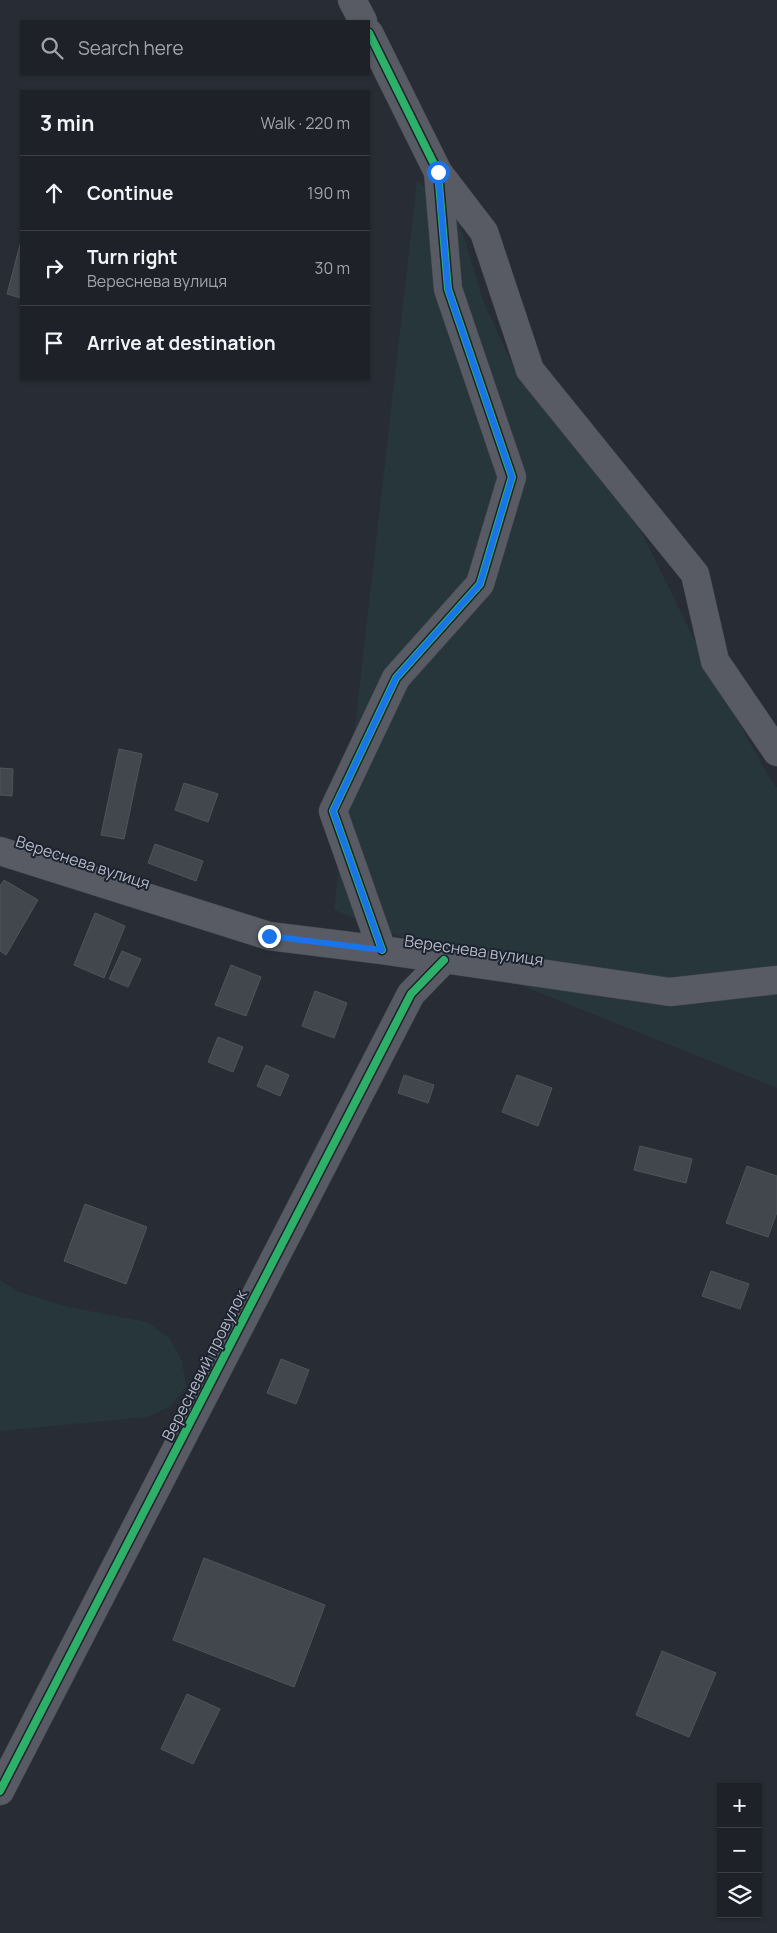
<!DOCTYPE html>
<meta charset="utf-8">
<style>
body{margin:0;font-family:Manrope,sans-serif;background:#26292f;color:#f1f3f6}
.controls{position:absolute;right:15px;bottom:15px;display:grid;overflow:hidden;border-radius:0px;box-shadow:0 1px 4px #0004}
.controls button{width:45px;height:45px;display:grid;place-items:center;padding:0;border:0;border-bottom:1px solid #3c3e44;background:#1e2127;color:#f1f3f6;font:25px sans-serif}
.stop{position:absolute;width:15px;height:15px;margin:-11px;border:4px solid #1a73e8;border-radius:50%;background:#fff}
.stop.end{background:#1a73e8;border-color:#fff;box-shadow:0 1px 5px #0008}
.list{margin:0;padding:0;list-style:none}
h2{display:flex;justify-content:space-between;align-items:center;height:65px;margin:0;padding:0 20px;font-size:21px}
h2 small{font-size:16px;font-weight:400;color:#a1a3a7}
.list li{display:grid;grid-template-columns:32px 1fr auto;gap:15px;align-items:center;box-sizing:border-box;height:75px;padding:0 20px;border-top:1px solid #3c3e44}
.list b{display:block;font-size:19px;white-space:nowrap}
.list p{margin:0;font-size:16px;white-space:nowrap;color:#a1a3a7}
.list em{font-size:16px;font-style:normal;color:#a1a3a7}
.icon{flex:none;width:28px;height:28px;fill:none;stroke:currentColor;stroke-width:2;stroke-linecap:round;stroke-linejoin:round}
.map{position:relative;flex:none;width:777px;height:1933px;overflow:hidden}
.search{position:absolute;background:#1e2127;box-shadow:0 1px 4px #0004;left:20px;top:20px;width:350px;height:55px;display:flex;align-items:center;gap:12px;box-sizing:border-box;padding:0 18px;border-radius:0px;color:#a1a3a7;font-size:19px}
.panel{position:absolute;background:#1e2127;box-shadow:0 1px 4px #0004;left:20px;top:90px;width:350px;height:290px;border-radius:0px}
.map>svg:first-child{display:block}
</style>
<div class="map">
<svg width="777" height="1933" viewBox="0 0 777 1933">
<rect width="100%" height="100%" fill="#282c34"/>
<!-- green -->
<path fill="#26363a" d="M417,181L456,211L483,300L513,366L584,441L635,519L707,665L769,777L777,788V1088L334,910Z
M0,1280L16,1291L68,1307L147,1322L169,1338L182,1361L186,1387L170,1407L147,1417L0,1431Z"/>
<!-- building -->
<path fill="#42464d" stroke="#50545b" d="M21,241V298L7,294Z
M119,749L142,754L124,839L101,835Z
M0,768L13,769L12,796L0,795Z
M184,783L218,794L208,822L175,810Z
M155,844L203,861L196,881L148,863Z
M4,880L38,900L6,955L0,951V886Z
M95,913L125,926L104,978L74,965Z
M122,951L141,959L128,987L109,979Z
M231,965L261,977L246,1016L215,1005Z
M315,991L347,1003L334,1038L302,1026Z
M218,1037L243,1047L233,1072L208,1062Z
M266,1065L289,1075L280,1096L257,1086Z
M404,1075L434,1085L428,1103L398,1093Z
M517,1075L552,1088L538,1126L502,1112Z
M640,1146L692,1159L686,1183L634,1170Z
M747,1166L777,1176V1212L768,1237L726,1223Z
M85,1204L147,1227L126,1284L64,1261Z
M711,1271L749,1284L740,1309L702,1296Z
M281,1359L309,1370L296,1404L267,1393Z
M204,1558L325,1605L294,1687L173,1640Z
M662,1651L716,1673L689,1737L636,1715Z
M187,1694L220,1709L193,1764L161,1749Z"/>
<g fill="none" stroke-linecap="round" stroke-linejoin="round">
<defs>
<path id="minor" d="M352,0L363,21
M369,33L438,172L448,289L512,477L480,584L396,678L333,811L382,950
M438,172L484,232L530,370L695,574L715,661L777,752
M0,851L269,936L382,950L670,992L777,980
M0,1791L411,994L444,960"/>
</defs>
<!-- minor casing -->
<use href="#minor" stroke="#44474d" stroke-width="29"/>
<!-- minor -->
<use href="#minor" stroke="#585b63" stroke-width="28"/>
<defs>
<path id="cycleway" d="M369,33L438,172L448,289L512,477L480,584L396,678L333,811L382,950
M0,1791L411,994L444,960"/>
</defs>
<!-- cycleway casing -->
<use href="#cycleway" stroke="#1c222e" stroke-width="11"/>
<!-- cycleway -->
<use href="#cycleway" stroke="#2db169" stroke-width="8"/>
</g>
<g fill="none" stroke-linecap="round" stroke-linejoin="round">
<!-- route -->
<path stroke="#1a73e8" stroke-width="6" d="M269,936L382,950L333,811L396,678L480,584L512,477L448,289L438,172"/>
</g>
<g text-anchor="middle" stroke-width="4" stroke-linejoin="round" paint-order="stroke">
<!-- street labels -->
<g font-size="16" fill="#b2b8c5" stroke="#1c222e">
<text transform="translate(83 862) rotate(18)" y="6">Вереснева вулиця</text>
<text transform="translate(474 950) rotate(8)" y="6">Вереснева вулиця</text>
<text transform="translate(204 1365) rotate(-63)" y="6">Вересневий провулок</text>
</g>
</g>
</svg>
<div class="controls">
<button>+</button>
<button>−</button>
<button><svg class="icon" aria-label="layers" viewBox="0 0 24 24"><path d="M12 4l9 5-9 5-9-5zM3 14l9 5 9-5"/></svg></button>
</div>
<div class="stop" style="left:438px;top:172px"></div>
<div class="stop end" style="left:269px;top:936px"></div>
<div class="search"><svg class="icon" aria-label="search" viewBox="0 0 24 24"><circle cx="10" cy="10" r="6"/><path d="M15 15l6 6"/></svg>Search here</div>
<section class="panel">
<h2>3 min<small>Walk · 220 m</small></h2>
<ul class="list">
<li><svg class="icon" aria-label="ahead" viewBox="0 0 24 24"><path d="M12 20V5M6 11l6-6 6 6"/></svg><div><b>Continue</b></div><em>190 m</em></li>
<li><svg class="icon" aria-label="right" viewBox="0 0 24 24"><path d="M7 20v-9h11M14 6l5 5-5 5"/></svg><div><b>Turn right</b><p>Вереснева вулиця</p></div><em>30 m</em></li>
<li><svg class="icon" aria-label="arrive" viewBox="0 0 24 24"><path d="M6 21V4h12l-3 4 3 4H6"/></svg><div><b>Arrive at destination</b></div></li>
</ul>
</section>
</div>
